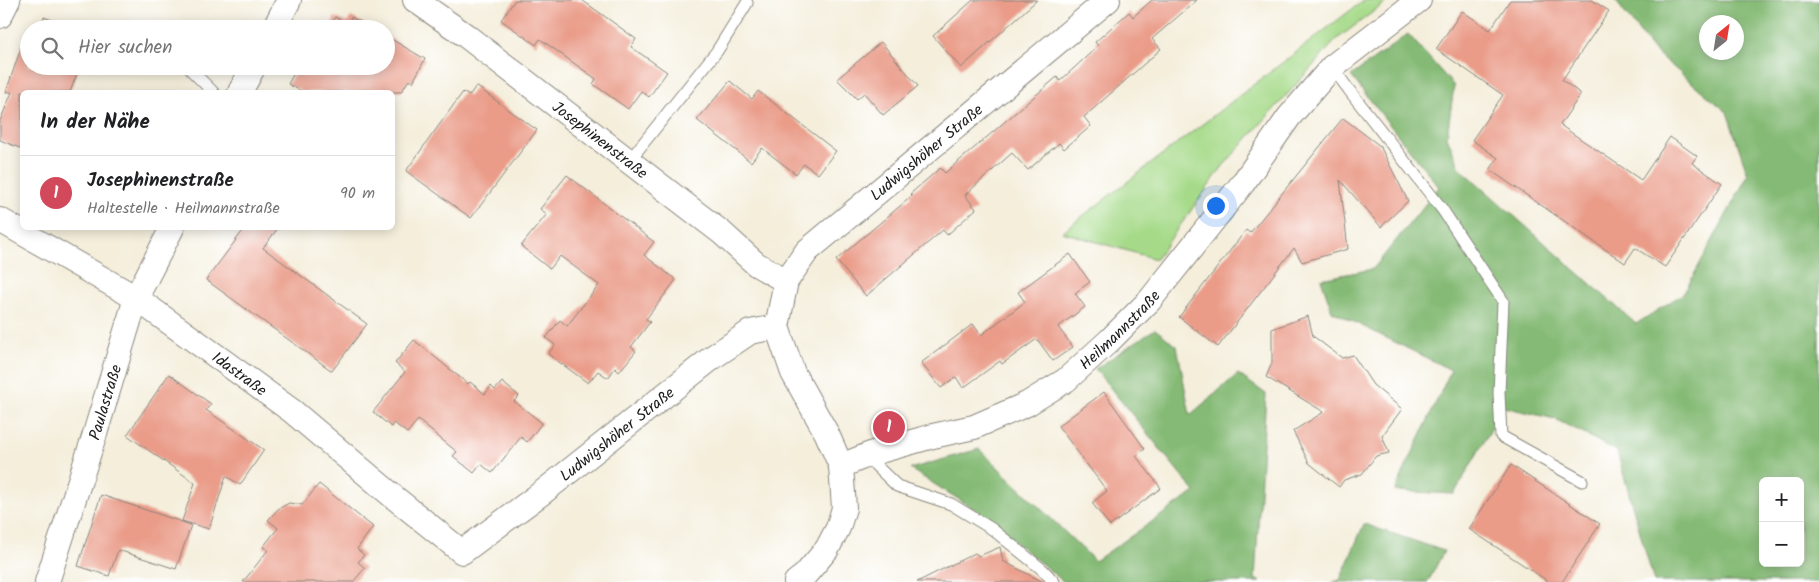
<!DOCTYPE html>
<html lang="de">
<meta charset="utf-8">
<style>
body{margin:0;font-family:Kalam,sans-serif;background:#f2f2f2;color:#202124}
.controls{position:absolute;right:15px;bottom:15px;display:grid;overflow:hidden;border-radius:8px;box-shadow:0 2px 12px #0003}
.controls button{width:45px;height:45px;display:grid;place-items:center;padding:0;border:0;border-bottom:1px solid #e0e0e0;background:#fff;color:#202124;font:25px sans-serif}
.compass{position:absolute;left:1699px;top:15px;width:45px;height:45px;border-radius:50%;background:#fff;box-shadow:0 2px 12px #0003;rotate:30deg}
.you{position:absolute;left:1215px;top:205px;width:18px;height:18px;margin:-12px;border:4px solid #fff;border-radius:50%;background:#1a73e8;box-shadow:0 0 0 8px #1a73e833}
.badge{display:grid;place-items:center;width:32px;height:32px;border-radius:50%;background:#d1495b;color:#fff;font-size:16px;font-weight:700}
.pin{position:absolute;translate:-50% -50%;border:2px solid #fff;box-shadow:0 1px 5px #0006}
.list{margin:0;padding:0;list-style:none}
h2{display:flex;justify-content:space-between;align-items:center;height:65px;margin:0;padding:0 20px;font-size:21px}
h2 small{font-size:16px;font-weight:400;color:#757577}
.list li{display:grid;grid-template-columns:32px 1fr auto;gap:15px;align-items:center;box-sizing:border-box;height:75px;padding:0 20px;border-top:1px solid #e0e0e0}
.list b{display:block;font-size:19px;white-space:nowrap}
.list p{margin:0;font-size:16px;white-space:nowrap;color:#757577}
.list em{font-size:16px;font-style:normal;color:#757577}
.icon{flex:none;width:28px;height:28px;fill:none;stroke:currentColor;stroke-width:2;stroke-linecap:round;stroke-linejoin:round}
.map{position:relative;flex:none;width:1819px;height:582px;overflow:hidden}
.search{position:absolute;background:#fff;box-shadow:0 2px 12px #0003;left:20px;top:20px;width:375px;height:55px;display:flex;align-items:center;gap:12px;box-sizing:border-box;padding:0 18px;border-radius:28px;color:#757577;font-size:19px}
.panel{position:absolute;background:#fff;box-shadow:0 2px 12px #0003;left:20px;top:90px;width:375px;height:140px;border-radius:8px}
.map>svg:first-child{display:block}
</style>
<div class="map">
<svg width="1819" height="582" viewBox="0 0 1819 582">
<rect width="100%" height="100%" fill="#fff"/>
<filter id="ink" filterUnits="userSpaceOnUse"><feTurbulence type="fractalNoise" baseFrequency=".02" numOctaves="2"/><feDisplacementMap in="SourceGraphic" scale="10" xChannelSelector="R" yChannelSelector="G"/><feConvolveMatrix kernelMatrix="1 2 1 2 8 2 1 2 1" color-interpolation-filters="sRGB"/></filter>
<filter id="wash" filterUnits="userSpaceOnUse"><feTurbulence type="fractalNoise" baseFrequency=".0096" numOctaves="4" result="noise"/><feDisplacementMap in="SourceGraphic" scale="20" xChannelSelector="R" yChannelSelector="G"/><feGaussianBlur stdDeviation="1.12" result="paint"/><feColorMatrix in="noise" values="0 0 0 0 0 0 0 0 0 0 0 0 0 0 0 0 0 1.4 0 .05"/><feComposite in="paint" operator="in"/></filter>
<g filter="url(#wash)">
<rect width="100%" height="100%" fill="#f4eedb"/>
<!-- green -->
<path fill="#a6da89" stroke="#617b52" d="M1364,0H1389L1337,39L1223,166L1156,259L1062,232Z"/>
<!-- forest -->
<path fill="#84ba75" stroke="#506b48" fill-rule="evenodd" d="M1615,0H1819V582H1654L1617,451L1555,419L1504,407L1454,494L1395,491L1451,370L1332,311L1321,279L1373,269L1439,187L1351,76L1408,34L1454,86L1447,137L1460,168L1636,324L1684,293L1748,175L1727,112L1654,51ZM1706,22H1736V52H1706ZM1763,481H1800V563H1763Z
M1155,329L1177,346L1190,415L1238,374L1266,394L1255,579L1261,582H1064L976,510L910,469L979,449L1095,561L1195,492L1095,369Z
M1364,524L1444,551L1428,582H1333L1340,580Z"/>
<g id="blocks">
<!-- building -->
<path fill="#ea9c89" d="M515,0H582L636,39L631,47L667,72L649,97L641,91L628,109L593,84L596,79L540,39L536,45L501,20Z
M973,0H1037L961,68L933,36Z
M1152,0H1197L1152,39L1161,49L1084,117L1091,126L1064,149L1059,143L1028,170L1012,153L965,195L976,209L947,235L943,230L866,296L836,260L912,196L910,194L940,168L945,173L1057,77L1060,81L1098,46L1095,42L1129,12L1133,17Z
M1510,0H1592L1609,11L1562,80L1581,94L1560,125L1641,180L1670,137L1697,156L1692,163L1722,184L1665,267L1635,248L1625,263L1490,170L1498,158L1472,140L1503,95L1436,49L1462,11L1490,30Z
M44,17L77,29H39Z
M335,17L347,23L351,17L374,29H329Z
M29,36V66H80L70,92H22V149L0,140V121L12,92H6L23,42H25Z
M386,36L425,59L413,82L409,80L401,92H303L288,84L298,66H386Z
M881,42L918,86L883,115L864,93L857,99L837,79Z
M730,81L752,99L758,91L836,151L818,174L804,164L796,174L762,148L751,162L697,120Z
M476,86L537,130L471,218L406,171L463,92L469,96Z
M1343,118L1380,146L1408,201L1381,227L1340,180L1348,249L1302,262L1294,248L1218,347L1179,317L1246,230L1250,233Z
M567,175L654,242L644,255L676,280L646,319L650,322L631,347L636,351L619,372L615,368L608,378L598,371L588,383L548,354L555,345L546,338L560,320L567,326L599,285L560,256L550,269L521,246L547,214L540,209Z
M245,228H278L263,248L367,324L332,371L206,280Z
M1070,254L1090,282L1075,293L1085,307L1058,327L1073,347L1053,361L1037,339L1002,364L1000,361L963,388L956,377L941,388L921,363L973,324L981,335L1025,302L1018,292Z
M1308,316L1313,336L1342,358L1353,355L1373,385L1402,409L1382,436L1389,453L1376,456L1362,474L1344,480L1339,487L1309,463L1293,431L1324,412L1266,377L1272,363V329Z
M414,340L468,384L470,382L485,394L491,386L495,390L502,382L519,396L514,401L542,423L527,442L521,437L492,473L481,464L474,473L453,456L457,452L418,420L407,433L394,423L391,427L373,412L405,372L395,363Z
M169,374L211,404L206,410L264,450L240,485L226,476L209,529L182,521L195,483L127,435Z
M1104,392L1145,449L1136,456L1161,488L1110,526L1092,503L1107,491L1058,426Z
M1511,465L1600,524L1562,582H1549L1469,529Z
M319,484L373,527L357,549L364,555L358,562L365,568L353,582H243L268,550L263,547L278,528L268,520L278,509L289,503L302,505Z
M101,495L191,525L176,569L118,550L109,576L78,566Z
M1000,547L1003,561L1043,582H917L975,553L979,556Z"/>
</g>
</g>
<g filter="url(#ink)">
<use href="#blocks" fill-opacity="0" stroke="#88857c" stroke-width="1"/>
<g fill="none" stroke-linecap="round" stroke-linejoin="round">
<defs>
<path id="service" d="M187,66L213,92
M1332,67L1349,90L1442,209L1503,301L1499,393L1501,436L1582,481
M629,161L717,51L747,3
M866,456L897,486L951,504L992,529L1043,570L1054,582"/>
<g id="minor">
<path id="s1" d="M415,0L465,35L722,233L756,264L786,281"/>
<path d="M0,16L8,0"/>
<path d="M274,29L289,0"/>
<path d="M240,92L254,66"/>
<path id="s2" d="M0,220L136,298L292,411L395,498L462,552L543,492L713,357L750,332L777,327"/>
<path id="s3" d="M841,466L873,453L933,436L974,427L1027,404L1066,380L1110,340L1150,300L1243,183L1289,117L1332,67L1419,0"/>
<path id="s4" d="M47,582L94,437L136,298L172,228"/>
<path id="s5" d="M796,582L805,575L827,549L838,528L844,508L841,466L827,434L793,373L777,327L786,281L807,251L1108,0"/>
</g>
</defs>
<!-- service casing -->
<use href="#service" stroke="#88857c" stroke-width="13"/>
<!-- minor casing -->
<use href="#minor" stroke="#88857c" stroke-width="26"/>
<!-- service -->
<use href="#service" stroke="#fff" stroke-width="11"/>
<!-- minor -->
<use href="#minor" stroke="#fff" stroke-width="24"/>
</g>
</g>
<g text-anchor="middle" stroke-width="4" stroke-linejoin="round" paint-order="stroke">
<!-- street labels -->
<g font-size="16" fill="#1c1c1c" stroke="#fff">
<text dy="6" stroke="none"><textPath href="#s1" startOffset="232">Josephinenstraße</textPath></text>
<text dy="6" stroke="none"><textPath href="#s5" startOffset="524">Ludwigshöher Straße</textPath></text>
<text dy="6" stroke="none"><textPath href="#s3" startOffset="316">Heilmannstraße</textPath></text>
<text dy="6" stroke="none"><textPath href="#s2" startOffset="285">Idastraße</textPath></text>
<text dy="6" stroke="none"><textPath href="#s4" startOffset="189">Paulastraße</textPath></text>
<text dy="6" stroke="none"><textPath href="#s2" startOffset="765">Ludwigshöher Straße</textPath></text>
</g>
</g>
</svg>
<div class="controls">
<button>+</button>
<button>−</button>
</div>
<svg class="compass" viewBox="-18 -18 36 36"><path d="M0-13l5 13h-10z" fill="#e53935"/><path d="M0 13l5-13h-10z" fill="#757577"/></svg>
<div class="you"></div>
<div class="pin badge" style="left:889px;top:427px">1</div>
<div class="search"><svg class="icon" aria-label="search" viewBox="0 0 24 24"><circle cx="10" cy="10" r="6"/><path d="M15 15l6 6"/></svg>Hier suchen</div>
<section class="panel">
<h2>In der Nähe<small></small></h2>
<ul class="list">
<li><span class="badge">1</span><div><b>Josephinenstraße</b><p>Haltestelle · Heilmannstraße</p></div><em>90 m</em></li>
</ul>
</section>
</div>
